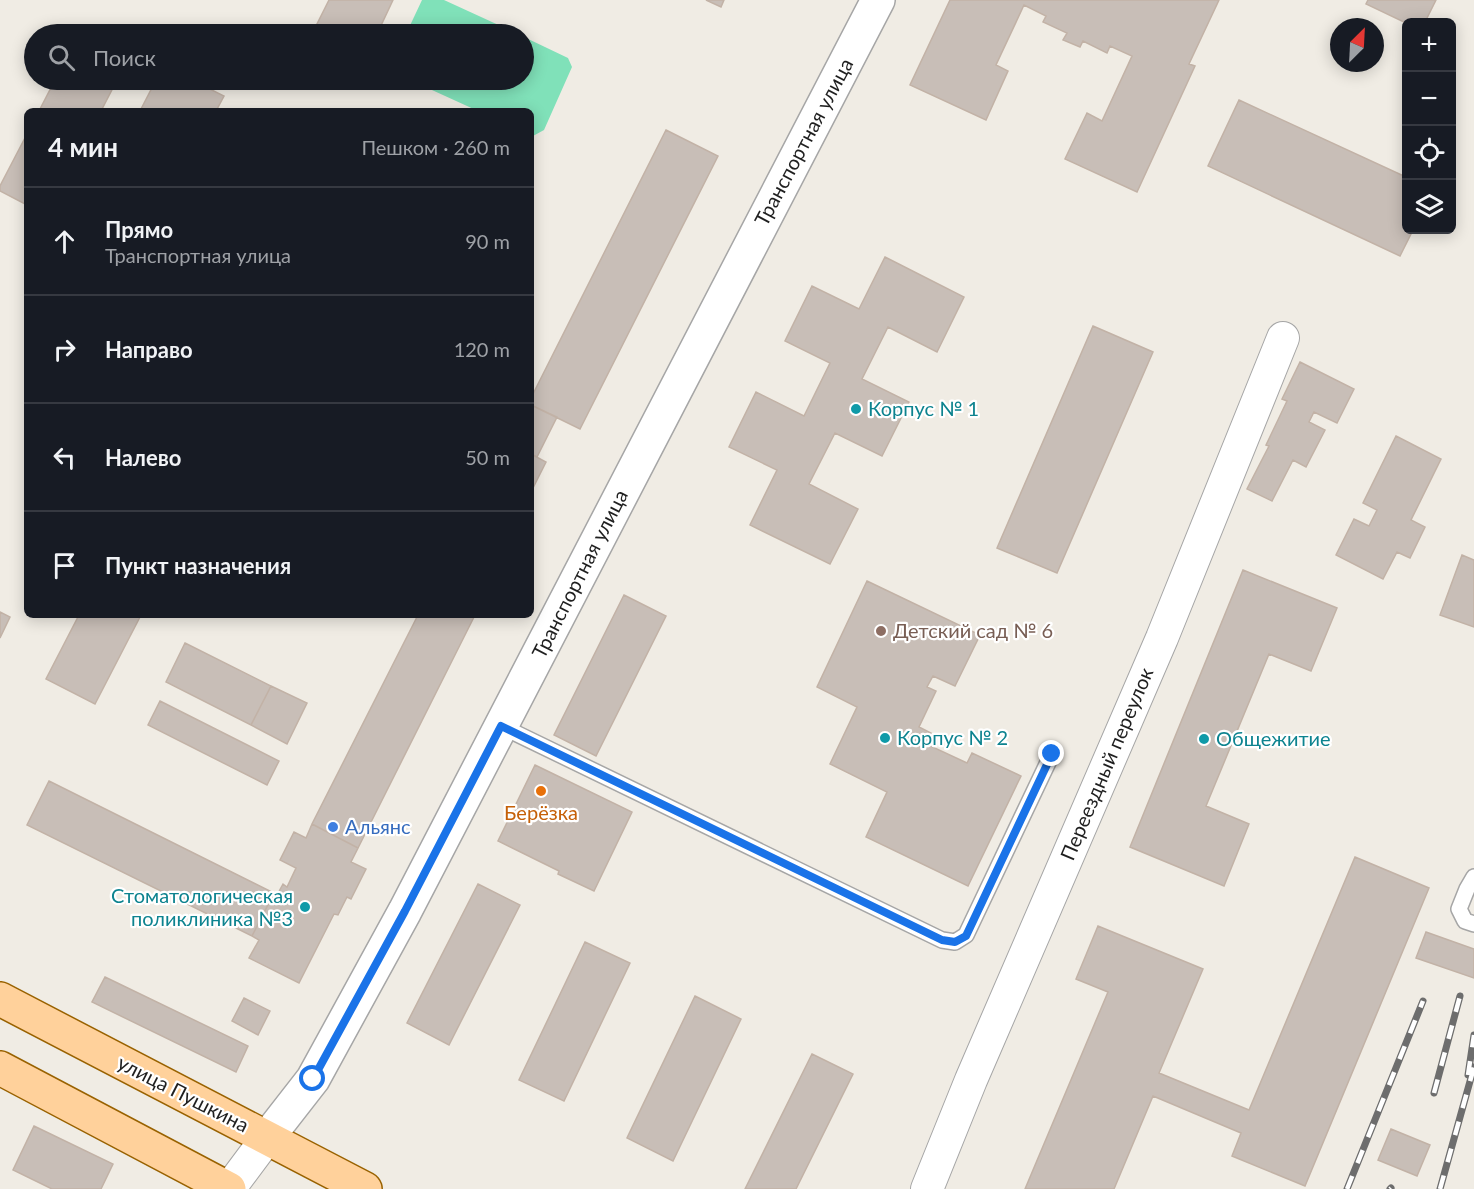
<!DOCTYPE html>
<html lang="ru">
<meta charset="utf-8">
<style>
body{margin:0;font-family:Lato,sans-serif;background:#242831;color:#f1f3f6}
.controls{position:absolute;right:18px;top:18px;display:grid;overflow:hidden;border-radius:9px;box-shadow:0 3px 15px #0003}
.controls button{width:54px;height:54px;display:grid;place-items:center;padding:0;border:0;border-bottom:2px solid #363941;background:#171b24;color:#f1f3f6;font:30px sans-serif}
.compass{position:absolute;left:1330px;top:18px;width:54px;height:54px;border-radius:50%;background:#171b24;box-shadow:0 3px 15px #0003;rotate:24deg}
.stop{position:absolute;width:18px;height:18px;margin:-14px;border:4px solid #1a73e8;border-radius:50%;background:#fff}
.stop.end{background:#1a73e8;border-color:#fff;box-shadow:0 2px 6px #0008}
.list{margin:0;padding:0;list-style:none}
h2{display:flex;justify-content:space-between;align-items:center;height:78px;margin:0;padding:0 24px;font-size:26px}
h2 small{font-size:20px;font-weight:400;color:#9ea1a6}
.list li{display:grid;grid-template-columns:39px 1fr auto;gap:18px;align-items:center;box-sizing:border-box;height:108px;padding:0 24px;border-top:2px solid #363941}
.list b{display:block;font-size:22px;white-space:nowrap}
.list p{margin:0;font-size:20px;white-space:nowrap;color:#9ea1a6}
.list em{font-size:20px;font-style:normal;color:#9ea1a6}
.icon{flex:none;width:33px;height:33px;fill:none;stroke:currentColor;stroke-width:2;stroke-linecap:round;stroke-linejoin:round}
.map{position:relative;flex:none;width:1474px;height:1189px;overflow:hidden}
.search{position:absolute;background:#171b24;box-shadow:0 3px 15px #0003;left:24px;top:24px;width:510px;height:66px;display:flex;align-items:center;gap:15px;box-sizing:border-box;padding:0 21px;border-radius:33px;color:#9ea1a6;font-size:22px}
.panel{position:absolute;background:#171b24;box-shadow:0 3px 15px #0003;left:24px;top:108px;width:510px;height:510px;border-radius:9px}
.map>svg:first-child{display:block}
</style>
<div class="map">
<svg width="1474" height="1189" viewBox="0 0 1474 1189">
<rect width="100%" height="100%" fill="#f0ece4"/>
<!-- pitch -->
<path fill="#80e1b9" d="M422,0H444L518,34H406Z
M524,37L568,58L572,67L544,130L533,136L531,135V111H478L410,80H524Z"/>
<!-- building -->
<path fill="#c8beb7" stroke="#c2b2a6" stroke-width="1.5" d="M329,0H393L377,34H328L315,28Z
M706,0H724L721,7Z
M950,0H1219L1189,64L1195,66L1137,192L1065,159L1087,113L1102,121L1132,56L1110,46L1107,53L1083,41L1080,47L1063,40L1067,33L1043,22L1046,16L1024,5L996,65L1008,71L986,120L910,85Z
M1368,0H1436L1425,22L1406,23L1366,4Z
M55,80H117L101,111H39Z
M156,80H192L224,96L216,111H140Z
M1239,100L1406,177V230H1413L1400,256L1208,166Z
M666,130L718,156L580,429L531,405V398Z
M27,134V205L0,191V186Z
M885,257L964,297L937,352L888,327L862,379L909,402L882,456L835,433L809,484L858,509L830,564L750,525L777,470L729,447L756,392L804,416L830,363L785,341L812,286L859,309Z
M1093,326L1153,352L1057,573L997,548Z
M1300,362L1354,389L1337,423L1314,412L1309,422L1325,430L1306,467L1293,460L1272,501L1247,489L1269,446L1266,445L1287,401L1282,399Z
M531,405L557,417L537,457L531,454Z
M1396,436L1441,459L1411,520L1425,527L1410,558L1397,552L1383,579L1336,555L1354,519L1369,526L1377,510L1363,503Z
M531,454L546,462L531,492Z
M1462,555L1474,560V627L1440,615Z
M1243,570L1337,608L1311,671L1269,654L1206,806L1249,824L1224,886L1130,847Z
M867,581L980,635L955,686L933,676L927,687L936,691L919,727L931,733L926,744L967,763L972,753L1021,776L968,886L866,837L887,792L830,764L857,707L817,687Z
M624,595L666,616L596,756L554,735Z
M0,612L10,617L0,638Z
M79,615H141L95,704L46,679Z
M418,615H475L358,848L312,824Z
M185,643L271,686L251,725L166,682Z
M271,686L307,703L287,744L251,725Z
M160,701L279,761L267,785L148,725Z
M535,765L632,812L594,891L558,874L559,871L498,841Z
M49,781L274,893L252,936L27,825Z
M312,824L358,848L351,862L366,869L351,899L347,897L338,915L334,914L299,983L249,958L259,940L252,936L274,893L277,895L283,884L287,887L296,868L280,860L294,832L306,838Z
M1355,857L1429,888L1305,1186L1232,1156L1241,1133L1153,1096L1114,1189H1025L1108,992L1076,979L1098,926L1203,969L1159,1073L1249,1110Z
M478,884L520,905L449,1045L407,1023Z
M1426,932L1474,949V978L1416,958Z
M585,942L630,963L564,1101L519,1080Z
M105,977L248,1046L236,1072L92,1002Z
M695,996L741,1019L673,1161L627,1138Z
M244,998L270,1011L258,1035L232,1021Z
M812,1054L853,1074L796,1189H745Z
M34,1126L113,1164L101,1189H52L13,1170Z
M1391,1129L1430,1145L1417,1176L1378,1160Z"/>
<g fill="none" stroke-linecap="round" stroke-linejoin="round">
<defs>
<path id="service" d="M501,726L942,940L955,942L966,935L1052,754
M1474,877L1467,889L1459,909L1465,921L1474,924"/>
<path id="minor" d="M229,1189L267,1138
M927,1189L971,1080L1162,638L1283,338"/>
<path id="tertiary" d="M267,1138L313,1079L405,911L878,0"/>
<path id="primary" d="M0,999L365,1189
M0,1068L229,1189"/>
</defs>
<!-- service casing -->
<use href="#service" stroke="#a6a6a6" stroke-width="18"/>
<!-- minor casing -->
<use href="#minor" stroke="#a6a6a6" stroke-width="34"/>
<!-- tertiary casing -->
<use href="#tertiary" stroke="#a6a6a6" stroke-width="36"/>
<!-- primary casing -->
<use href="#primary" stroke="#996200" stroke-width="36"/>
<!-- service -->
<use href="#service" stroke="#fff" stroke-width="15"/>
<!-- minor -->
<use href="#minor" stroke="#fff" stroke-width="32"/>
<!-- tertiary -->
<use href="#tertiary" stroke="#fff" stroke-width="33"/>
<!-- primary -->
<use href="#primary" stroke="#ffd19b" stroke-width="33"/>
<defs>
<path id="rail" d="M1468,1075L1474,1035
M1434,1093L1460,996
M1347,1189L1423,1001
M1390,1189L1391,1188
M1440,1189L1474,1067"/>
</defs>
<!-- rail casing -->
<use href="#rail" stroke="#6d6d6d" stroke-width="7"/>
<!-- rail -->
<use href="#rail" stroke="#fff" stroke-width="4.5" stroke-dasharray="14" stroke-linecap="butt"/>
</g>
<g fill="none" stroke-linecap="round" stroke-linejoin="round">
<!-- route -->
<path stroke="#1a73e8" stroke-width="8" d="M313,1079L405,911L501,726L942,940L955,942L966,936L1052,754"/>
</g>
<!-- markers -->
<g fill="#0f9aa8" stroke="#fff" stroke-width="2">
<circle cx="856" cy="409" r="6"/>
<circle cx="885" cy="738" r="6"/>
<circle cx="1204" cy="739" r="6"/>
<circle cx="305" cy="907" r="6"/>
</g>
<circle fill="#8d6e63" stroke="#fff" stroke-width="2" cx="881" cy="631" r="6"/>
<circle fill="#e8710a" stroke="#fff" stroke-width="2" cx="541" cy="791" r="6"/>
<circle fill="#3f7fe0" stroke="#fff" stroke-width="2" cx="333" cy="827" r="6"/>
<g text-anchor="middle" stroke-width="4.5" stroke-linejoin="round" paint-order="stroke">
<!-- street labels -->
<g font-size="20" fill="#1f1f1f" stroke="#fff">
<text transform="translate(804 142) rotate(-62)" y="7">Транспортная улица</text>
<text transform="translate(580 574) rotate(-63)" y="7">Транспортная улица</text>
<text transform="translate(1107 764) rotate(-67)" y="7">Переездный переулок</text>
<text transform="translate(183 1094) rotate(27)" y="7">улица Пушкина</text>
</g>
<!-- culture labels -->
<g font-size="20" fill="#0d838f" stroke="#fff" text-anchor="start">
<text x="868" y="416">Корпус № 1</text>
<text x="897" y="745">Корпус № 2</text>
<text x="1216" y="746">Общежитие</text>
<text x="293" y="903" text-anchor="end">Стоматологическая<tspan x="293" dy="23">поликлиника №3</tspan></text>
</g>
<!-- education labels -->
<g font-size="20" fill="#785e54" stroke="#fff" text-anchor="start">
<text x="893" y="638">Детский сад № 6</text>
</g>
<!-- food labels -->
<g font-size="20" fill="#c56008" stroke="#fff">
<text x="541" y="820">Берёзка</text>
</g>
<!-- shop labels -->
<g font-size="20" fill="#366cbe" stroke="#fff" text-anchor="start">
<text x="345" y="834">Альянс</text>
</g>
</g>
</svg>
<div class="controls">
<button>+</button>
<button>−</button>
<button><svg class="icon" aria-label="locate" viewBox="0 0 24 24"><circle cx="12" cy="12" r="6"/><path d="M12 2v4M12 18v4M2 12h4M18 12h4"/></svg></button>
<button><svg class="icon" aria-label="layers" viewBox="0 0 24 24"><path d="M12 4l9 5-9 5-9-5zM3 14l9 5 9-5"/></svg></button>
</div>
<svg class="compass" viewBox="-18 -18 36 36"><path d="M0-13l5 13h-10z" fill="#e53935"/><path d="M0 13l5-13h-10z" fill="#9ea1a6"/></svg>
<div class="stop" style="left:313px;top:1079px"></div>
<div class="stop end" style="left:1052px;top:754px"></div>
<div class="search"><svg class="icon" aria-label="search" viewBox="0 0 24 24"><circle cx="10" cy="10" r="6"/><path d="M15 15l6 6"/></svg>Поиск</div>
<section class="panel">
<h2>4 мин<small>Пешком · 260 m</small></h2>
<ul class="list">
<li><svg class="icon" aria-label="ahead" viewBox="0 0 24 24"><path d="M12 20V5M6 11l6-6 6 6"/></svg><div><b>Прямо</b><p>Транспортная улица</p></div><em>90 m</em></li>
<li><svg class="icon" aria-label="right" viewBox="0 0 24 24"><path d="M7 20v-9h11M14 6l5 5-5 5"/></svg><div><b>Направо</b></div><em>120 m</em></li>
<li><svg class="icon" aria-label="left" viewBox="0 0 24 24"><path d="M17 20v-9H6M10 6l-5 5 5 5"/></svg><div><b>Налево</b></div><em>50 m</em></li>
<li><svg class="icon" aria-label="arrive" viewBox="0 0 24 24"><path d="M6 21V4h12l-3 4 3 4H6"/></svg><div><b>Пункт назначения</b></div></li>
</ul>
</section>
</div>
